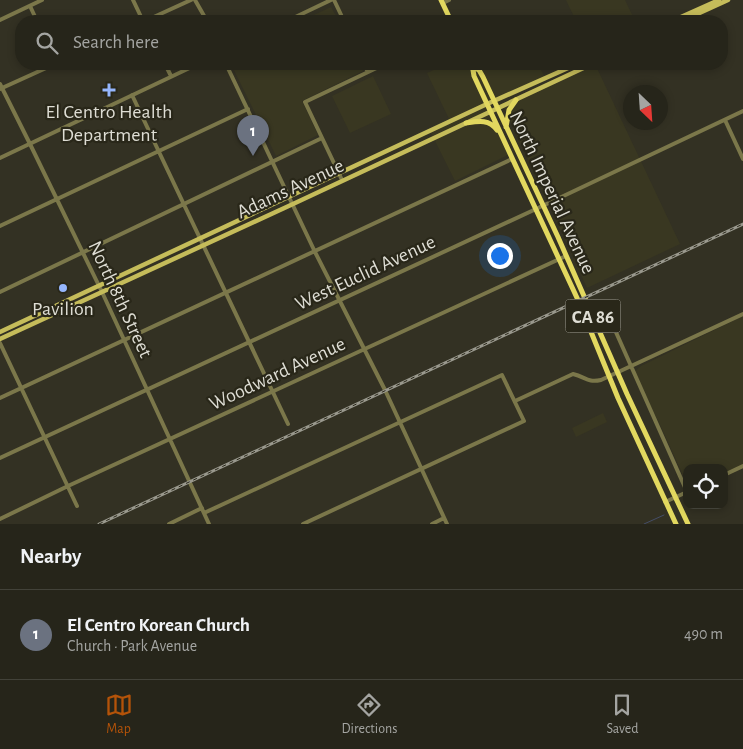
<!DOCTYPE html>
<meta charset="utf-8">
<style>
body{margin:0;font-family:"Alegreya Sans",sans-serif;background:#323127;color:#f1f3f6}
.controls{position:absolute;right:15px;bottom:15px;display:grid;overflow:hidden;border-radius:10px;box-shadow:0 2px 8px #0003}
.controls button{width:45px;height:45px;display:grid;place-items:center;padding:0;border:0;border-bottom:1px solid #424239;background:#26251a;color:#f1f3f6;font:25px sans-serif}
.compass{position:absolute;left:623px;top:85px;width:45px;height:45px;border-radius:50%;background:#26251a;box-shadow:0 2px 8px #0003;rotate:155deg}
.you{position:absolute;left:499px;top:255px;width:18px;height:18px;margin:-12px;border:4px solid #fff;border-radius:50%;background:#1a73e8;box-shadow:0 0 0 8px #1a73e833}
.badge{display:grid;place-items:center;width:32px;height:32px;border-radius:50%;background:#b45309;color:#fff;font-size:16px;font-weight:700}
.pin{position:absolute;translate:-50% -41px;filter:drop-shadow(0 1px 2px #0008)}
.pin::after{content:'';position:absolute;top:26px;width:18px;height:15px;background:inherit;clip-path:polygon(0 0,100% 0,50% 100%)}
.list{margin:0;padding:0;list-style:none}
h2{display:flex;justify-content:space-between;align-items:center;height:65px;margin:0;padding:0 20px;font-size:21px}
h2 small{font-size:16px;font-weight:400;color:#a4a5a2}
.list li{display:grid;grid-template-columns:32px 1fr auto;gap:15px;align-items:center;box-sizing:border-box;height:90px;padding:0 20px;border-top:1px solid #424239}
.list b{display:block;font-size:19px;white-space:nowrap}
.list p{margin:0;font-size:16px;white-space:nowrap;color:#a4a5a2}
.list em{font-size:16px;font-style:normal;color:#a4a5a2}
.icon{flex:none;width:28px;height:28px;fill:none;stroke:currentColor;stroke-width:2;stroke-linecap:round;stroke-linejoin:round}
.map{position:relative;flex:none;width:743px;height:524px;overflow:hidden}
.search{position:absolute;background:#26251a;box-shadow:0 2px 8px #0003;left:15px;right:15px;top:15px;height:55px;display:flex;align-items:center;gap:12px;box-sizing:border-box;padding:0 18px;border-radius:20px;color:#a4a5a2;font-size:19px}
.sheet{height:155px;background:#26251a}
nav{display:flex;justify-content:space-around;align-items:center;box-sizing:border-box;height:70px;border-top:1px solid #424239;background:#26251a;font-size:14px;color:#a4a5a2}
nav a{display:grid;justify-items:center;gap:2px}
nav .on{color:#b45309}
.map>svg:first-child{display:block}
</style>
<div class="map">
<svg width="743" height="524" viewBox="0 0 743 524">
<rect width="100%" height="100%" fill="#333123"/>
<!-- built -->
<path fill="#393721" d="M566,0H625L635,21H576Z
M331,7L339,21H301Z
M231,64H359L363,71L302,101L318,135L276,156Z
M447,64H538L545,78L488,104L510,154L455,181L430,131L450,121L427,73Z
M592,64H595L680,244L587,288L503,105Z
M373,76L391,114L350,133L332,96Z
M743,316V465L724,474V468H687L686,482L661,427L635,375V371L641,366Z
M603,413L607,422L576,437L572,428Z"/>
<g fill="none" stroke-linecap="round" stroke-linejoin="round">
<!-- stream -->
<path stroke="#454e68" stroke-width="1" d="M644,524L664,515"/>
<!-- minor -->
<path stroke="#7b774a" stroke-width="4" d="M133,0L143,21
M195,0L207,21
M334,0L344,21
M443,3L449,0
M30,6L37,21
M0,20L42,0
M145,21L191,0
M287,21L331,0
M165,64L171,76
M226,64L315,252L385,390L447,524
M364,64L368,72
M0,84L30,144L102,292L209,524
M0,89L55,64
M132,95L288,424
M725,120L743,159
M0,158L198,64
M342,180L305,102L385,64
M0,226L248,109
M0,292L322,138
M615,330L687,492
M0,343L77,506
M0,398L512,159
M515,401L573,374C586,377 587,383 601,380L743,314
M0,458L536,209L743,111
M724,475L743,466
M665,502L687,492
M204,513L502,375L524,421L303,524
M0,519L68,486L566,256
M169,524L202,508
M432,524L444,518"/>
<!-- major -->
<path stroke="#c5bc5a" stroke-width="4.5" d="M672,21L719,0
M682,21L728,0
M0,332L487,104L577,64
M0,339L293,204L592,64"/>
<!-- highway -->
<path stroke="#e2d85f" stroke-width="5" d="M441,0L451,21
M472,64L474,76L578,300L618,398L676,524
M473,67L479,70L483,77L558,237L627,394L688,524
M466,123C479,121 489,119 497,130
M506,127L509,110L516,100"/>
<defs>
<path id="rail" d="M99,524L743,224"/>
</defs>
<!-- rail casing -->
<use href="#rail" stroke="#99988d" stroke-width="3"/>
<!-- rail -->
<use href="#rail" stroke="#292719" stroke-width="1" stroke-dasharray="4" stroke-linecap="butt"/>
</g>
<!-- markers -->
<g fill="#95b6fd" stroke="#292719" stroke-width="2">
<path d="M106.5 82.5h5v5h5v5h-5v5h-5v-5h-5v-5h5z"/>
<circle cx="63" cy="288" r="5"/>
</g>
<g text-anchor="middle" stroke-width="4.5" stroke-linejoin="round" paint-order="stroke">
<!-- shield labels -->
<rect fill="#292719" stroke="#a8a69c" stroke-width="1" x="565.5" y="299.5" width="55" height="33" rx="4"/>
<g font-size="19" font-weight="bold" fill="#deddd4">
<text x="593" y="323">CA 86</text>
</g>
<!-- poi labels -->
<g font-size="20" fill="#deddd4" stroke="#292719">
<text x="109" y="118">El Centro Health<tspan x="109" dy="23">Department</tspan></text>
<text x="63" y="315">Pavilion</text>
</g>
<!-- street labels -->
<g font-size="20" fill="#deddd4" stroke="#292719">
<text transform="translate(290 188) rotate(-25)" y="7">Adams Avenue</text>
<text transform="translate(553 192) rotate(65)" y="7">North Imperial Avenue</text>
<text transform="translate(365 272) rotate(-25)" y="7">West Euclid Avenue</text>
<text transform="translate(121 299) rotate(65)" y="7">North 8th Street</text>
<text transform="translate(277 373) rotate(-25)" y="7">Woodward Avenue</text>
</g>
</g>
</svg>
<div class="controls">
<button><svg class="icon" aria-label="locate" viewBox="0 0 24 24"><circle cx="12" cy="12" r="6"/><path d="M12 2v4M12 18v4M2 12h4M18 12h4"/></svg></button>
</div>
<svg class="compass" viewBox="-18 -18 36 36"><path d="M0-13l5 13h-10z" fill="#e53935"/><path d="M0 13l5-13h-10z" fill="#a4a5a2"/></svg>
<div class="you"></div>
<div class="pin badge" style="left:253px;top:156px;background:#6b7280">1</div>
<div class="search"><svg class="icon" aria-label="search" viewBox="0 0 24 24"><circle cx="10" cy="10" r="6"/><path d="M15 15l6 6"/></svg>Search here</div>
</div>
<section class="sheet">
<h2>Nearby<small></small></h2>
<ul class="list">
<li><span class="badge" style="background:#6b7280">1</span><div><b>El Centro Korean Church</b><p>Church · Park Avenue</p></div><em>490 m</em></li>
</ul>
</section>
<nav>
<a class="on"><svg class="icon" aria-label="map" viewBox="0 0 24 24"><path d="M3 6l6-2 6 2 6-2v14l-6 2-6-2-6 2zM9 4v14M15 6v14"/></svg>Map</a>
<a><svg class="icon" aria-label="directions" viewBox="0 0 24 24"><path d="M12 3l9 9-9 9-9-9zM9 14v-3h6M13 9l2 2-2 2"/></svg>Directions</a>
<a><svg class="icon" aria-label="saved" viewBox="0 0 24 24"><path d="M7 4h10v16l-5-4-5 4z"/></svg>Saved</a>
</nav>
